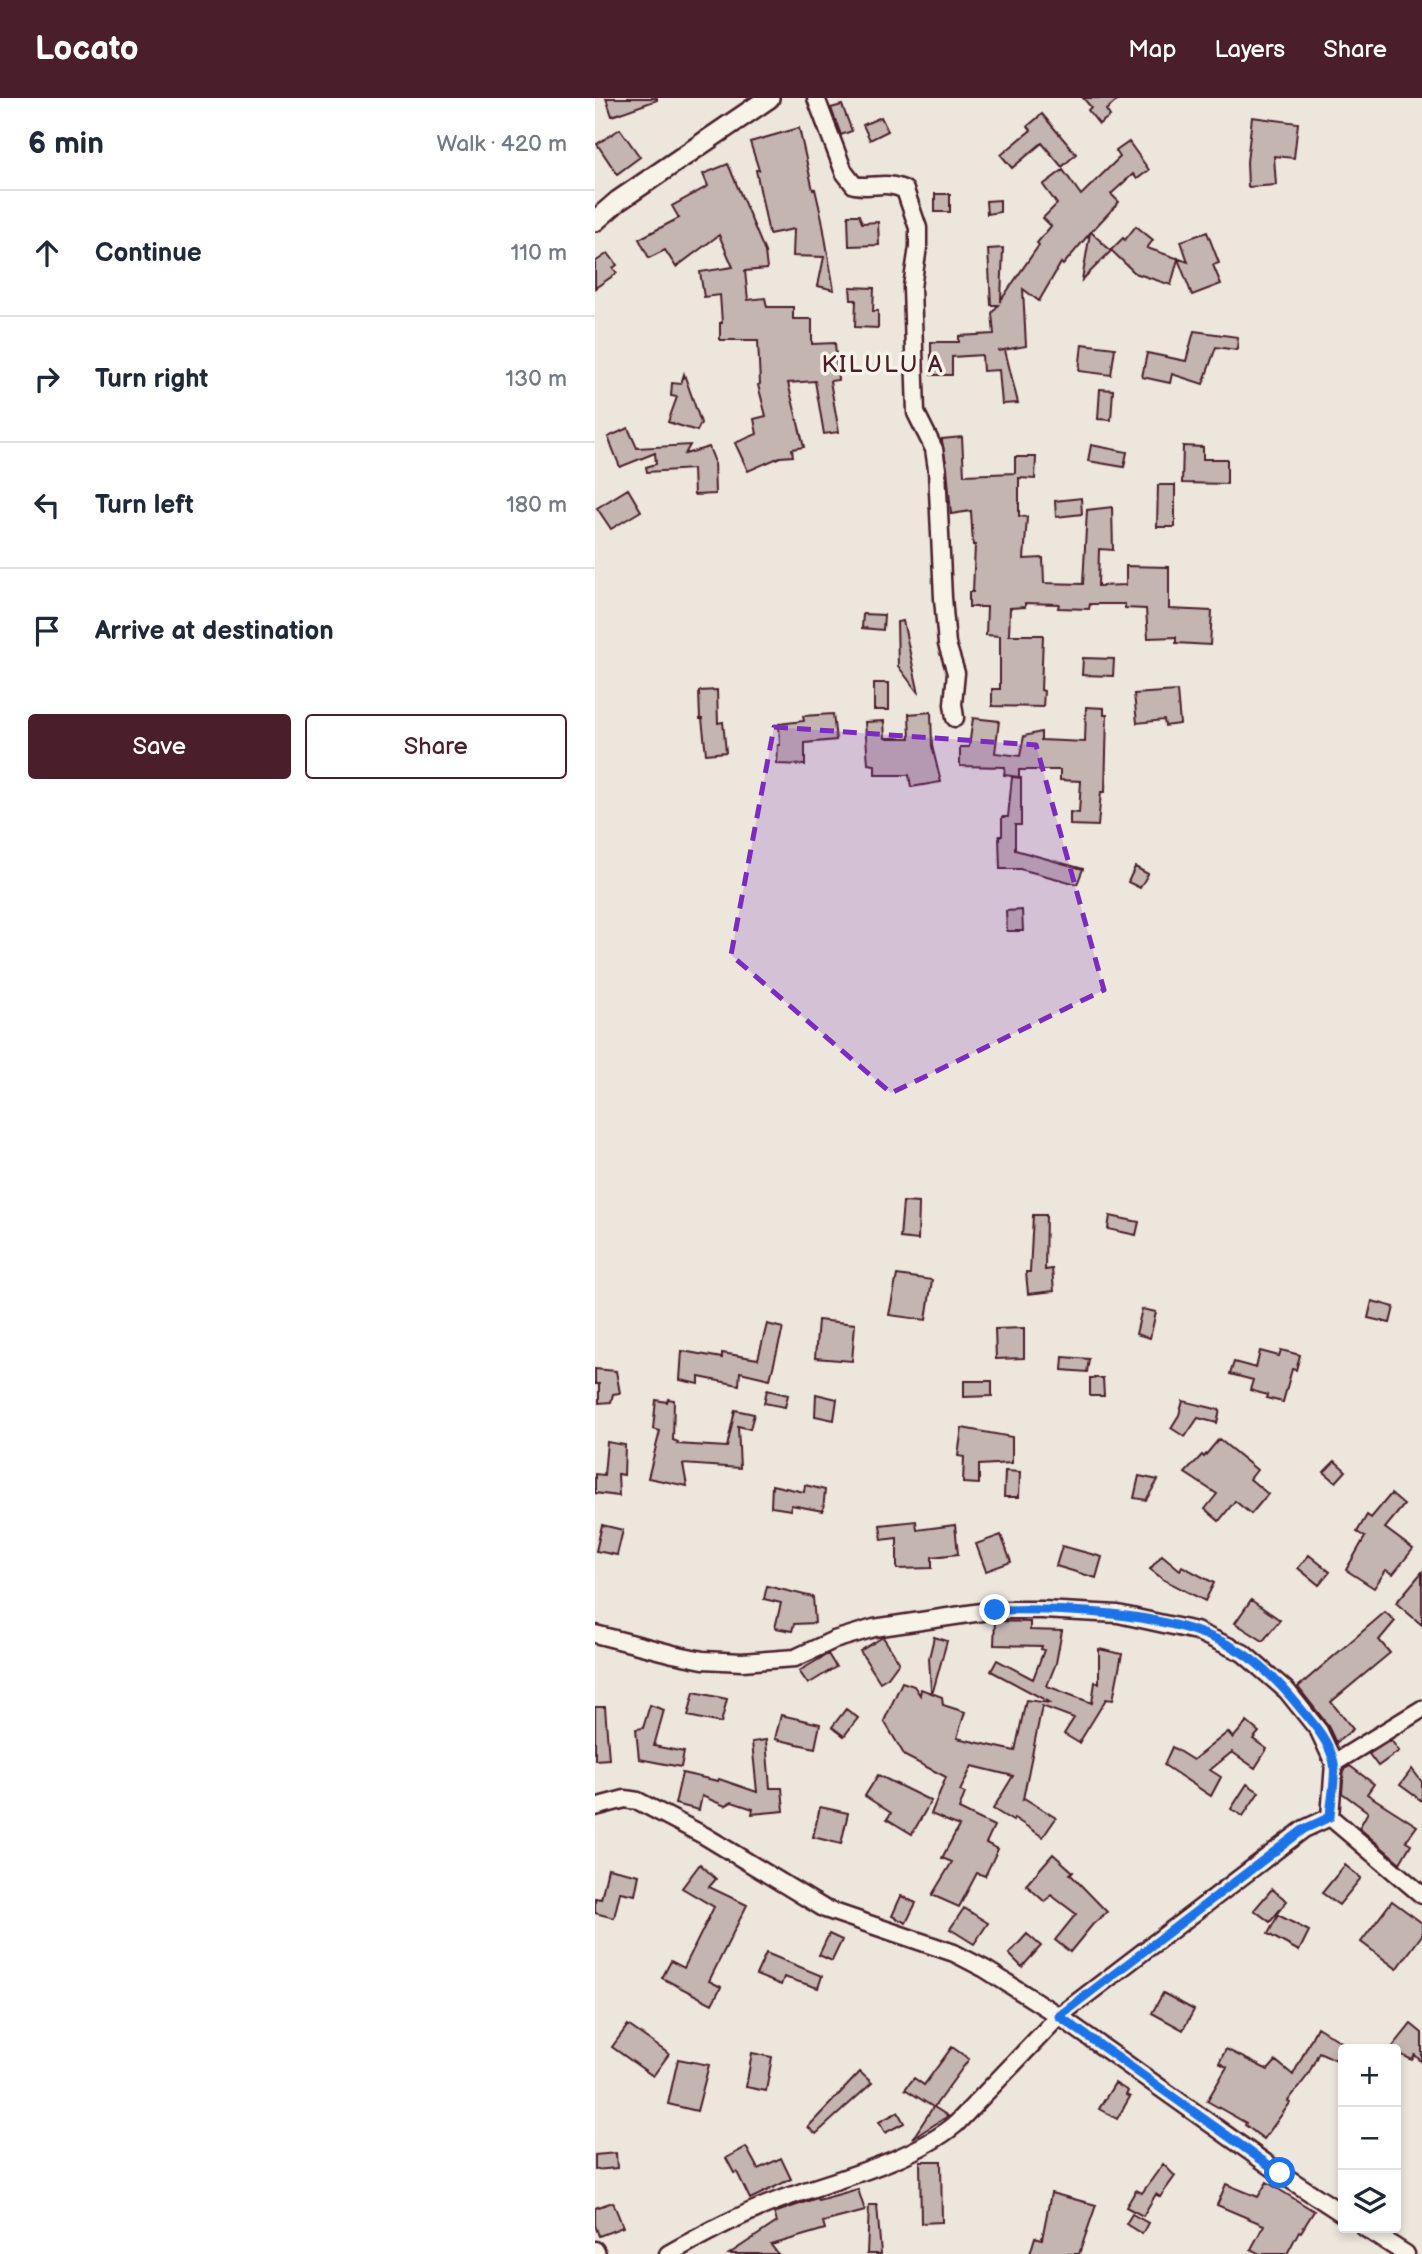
<!DOCTYPE html>
<meta charset="utf-8">
<style>
body{margin:0;font-family:"Balsamiq Sans",sans-serif;background:#f2f2f3;color:#1f2937}
.controls{position:absolute;right:21px;bottom:21px;display:grid;overflow:hidden;border-radius:7px;box-shadow:0 4px 10px #0003}
.controls button{width:63px;height:63px;display:grid;place-items:center;padding:0;border:0;border-bottom:2px solid #e0e1e3;background:#fff;color:#1f2937;font:35px sans-serif}
.stop{position:absolute;width:21px;height:21px;margin:-16px;border:5px solid #1a73e8;border-radius:50%;background:#fff}
.stop.end{background:#1a73e8;border-color:#fff;box-shadow:0 2px 7px #0008}
.list{margin:0;padding:0;list-style:none}
h2{display:flex;justify-content:space-between;align-items:center;height:91px;margin:0;padding:0 28px;font-size:30px}
h2 small{font-size:23px;font-weight:400;color:#747a83}
.list li{display:grid;grid-template-columns:46px 1fr auto;gap:21px;align-items:center;box-sizing:border-box;height:126px;padding:0 28px;border-top:2px solid #e0e1e3}
.list b{display:block;font-size:26px;white-space:nowrap}
.list em{font-size:23px;font-style:normal;color:#747a83}
.actions{display:flex;gap:14px;padding:21px 28px}
.actions a{flex:1;padding:16px 0;border:2px solid #4a1f2b;border-radius:7px;text-align:center;font-size:24px;color:#4a1f2b}
.actions .main{background:#4a1f2b;color:#fff}
.icon{flex:none;width:38px;height:38px;fill:none;stroke:currentColor;stroke-width:2;stroke-linecap:round;stroke-linejoin:round}
.map{position:relative;flex:none;width:827px;height:2156px;overflow:hidden}
header{display:flex;align-items:center;gap:42px;box-sizing:border-box;height:98px;padding:0 35px;background:#4a1f2b;color:#fff}
header strong{font-size:33px}
nav{display:flex;gap:38px;margin-inline-start:auto;font-size:24px}
main{display:flex}
aside{flex:1;background:#fff}
.map>svg:first-child{display:block}
</style>
<header>
<strong>Locato</strong>
<nav><a>Map</a><a>Layers</a><a>Share</a></nav>
</header>
<main>
<aside>
<h2>6 min<small>Walk · 420 m</small></h2>
<ul class="list">
<li><svg class="icon" aria-label="ahead" viewBox="0 0 24 24"><path d="M12 20V5M6 11l6-6 6 6"/></svg><div><b>Continue</b></div><em>110 m</em></li>
<li><svg class="icon" aria-label="right" viewBox="0 0 24 24"><path d="M7 20v-9h11M14 6l5 5-5 5"/></svg><div><b>Turn right</b></div><em>130 m</em></li>
<li><svg class="icon" aria-label="left" viewBox="0 0 24 24"><path d="M17 20v-9H6M10 6l-5 5 5 5"/></svg><div><b>Turn left</b></div><em>180 m</em></li>
<li><svg class="icon" aria-label="arrive" viewBox="0 0 24 24"><path d="M6 21V4h12l-3 4 3 4H6"/></svg><div><b>Arrive at destination</b></div></li>
</ul>
<div class="actions"><a class="main">Save</a><a>Share</a></div>
</aside>
<div class="map">
<svg width="827" height="2156" viewBox="0 0 827 2156">
<rect width="100%" height="100%" fill="#ece6dd"/>
<filter id="ink" filterUnits="userSpaceOnUse"><feTurbulence type="fractalNoise" baseFrequency=".0143" numOctaves="2"/><feDisplacementMap in="SourceGraphic" scale="14" xChannelSelector="R" yChannelSelector="G"/><feConvolveMatrix kernelMatrix="1 2 1 2 8 2 1 2 1" color-interpolation-filters="sRGB"/></filter>
<g filter="url(#ink)">
<!-- building -->
<path fill="#c4b5b0" stroke="#4a1f2b" stroke-width="2" d="M11,0H62V2L17,18Z
M488,0H525L511,12L515,18L504,26L493,12L496,9Z
M247,7L257,33L246,37L236,10Z
M447,16L481,56L467,69L447,45L417,70L406,57L436,32L433,28Z
M286,19L293,33L275,42L268,27Z
M657,19L703,25L699,60L679,58L681,87L653,89L652,64Z
M204,30L218,92L220,91L227,121L239,192L223,188L229,159L198,158L199,131L174,136L161,72H164L155,44Z
M25,31L45,59L22,76L2,46Z
M534,44L554,72L542,81L538,76L516,96L524,104L496,134L516,153L487,182L495,135L468,167L466,165L444,203L428,191L431,248L403,253L410,252L423,305L407,306L404,272L388,273L387,257L357,259V277H336V244H364V238L399,236L397,215L403,207H396L393,151L408,150L406,202L444,147L442,145L456,128L448,120L462,106L448,87L468,72L486,97L525,59L521,53Z
M133,66L170,154L172,171L150,173L153,202L170,200L172,209H198V221H217V246L240,245L243,282L235,283L244,334L229,336L220,283L193,285L209,349L197,351L198,358L185,359L153,373L140,345L162,336L159,321L171,318L163,287L165,286L163,242H125V225H127L125,197L109,199L105,174L138,169L124,137L81,169L70,152L54,160L44,141L84,120L77,108L113,88L108,76Z
M340,96H355V114H340Z
M405,102V114L392,116L391,103Z
M253,117H264L267,125L283,124L284,147L254,148Z
M541,128L558,142L552,150L593,164L586,143L612,134L624,165L618,167L626,186L597,197L583,161L576,187L540,175L516,152L528,140L530,142Z
M13,155L22,167L18,170L22,175L0,190V164Z
M255,189L279,190L278,213H283V230L260,229L261,202H256Z
M599,233L643,239L642,252L621,249L608,286L577,276L575,285L547,279L552,255L591,263Z
M487,246L520,250L516,277L484,273Z
M89,276L106,325L102,333L73,324L82,299L76,298L77,285L86,286Z
M505,291L518,292L516,322L503,321Z
M33,330L42,350L95,347L90,356L114,349L119,362L120,396L99,397L98,371L52,374L51,369L61,366L60,355L25,369L13,339Z
M367,339L369,377L420,375V359H441L440,381L424,380V418L432,419L429,461L448,460L449,485L488,486L492,412L517,409L518,452L504,451L503,488L531,487V468L574,469V511L617,513L615,547L581,545V539L553,540L551,511L530,510V506H495L494,511L463,510L464,506L430,505V509L415,510L414,537H448L446,592L449,593L448,609L397,608V591H405V538L391,537L392,509H374V494H378L380,447H378L376,413L356,416L352,370L347,343V341Z
M496,347L532,354L529,369L493,363Z
M588,348L608,349V361H632V386L587,385Z
M563,387H580V429H562Z
M33,391L46,413L16,431L2,410Z
M486,400L487,416L461,419L460,403Z
M268,516L289,517L288,532L267,530Z
M308,523L324,596L303,568L302,524Z
M488,560L519,561L518,578L487,577Z
M279,585H294V612H279Z
M122,592L123,625L128,624L131,654L111,656L107,621H105L104,593Z
M582,593L585,626L570,628L569,622L542,625L539,596Z
M491,609L509,610V617H512L510,694H506L503,728L475,727V714L484,715L486,683L465,682V672H424V679L409,677L410,669L365,668V649H374L378,620L404,623L400,655L425,658L429,638L446,634V642L490,644Z
M336,614L337,648L346,684L316,689L314,677H280V667L273,666L270,624L289,623L290,640H315L314,616Z
M238,616L241,642L210,645V667L182,666L183,647H185L184,626L209,623L208,618Z
M417,679L426,680V727H420V752L488,771L482,786L425,771H405L404,738H407V719H413Z
M540,769L553,776L545,790L533,784Z
M427,812L428,833H412L411,813Z
M308,1104L324,1105L323,1142L305,1140Z
M438,1117H451L450,1172L457,1171L459,1193L433,1196L431,1174H435Z
M515,1118L544,1124L541,1137L513,1131Z
M302,1177L337,1182L331,1222L294,1217Z
M777,1203L799,1209L795,1225L773,1220Z
M547,1211L561,1214L555,1240L541,1236Z
M223,1222L260,1226L257,1263L220,1260Z
M172,1226L188,1230L175,1281L145,1274L144,1287L104,1279V1286L85,1282L87,1253L127,1260V1255L163,1261Z
M429,1230V1260L401,1261L400,1231Z
M686,1252L705,1257L701,1272L697,1271L688,1304L671,1300L672,1297L655,1292L658,1282L635,1276L639,1264L661,1270L665,1253L684,1258Z
M468,1259L494,1261L492,1274L467,1272Z
M0,1271L21,1273L25,1295L18,1296L16,1304L4,1305V1286H0Z
M495,1280H508L509,1298H495Z
M369,1283H397V1298L369,1299Z
M172,1292L193,1297L190,1309L169,1305Z
M221,1296L242,1301L239,1322L220,1318Z
M73,1301L79,1302L78,1342L83,1344L82,1346L132,1349L140,1312L159,1316L155,1331L143,1328L145,1370L88,1366L92,1388L53,1380L65,1333L58,1331L61,1302L72,1304Z
M588,1303L625,1312L622,1325L603,1320L590,1339L576,1330L584,1317Z
M367,1330L417,1339V1365L384,1367V1386L368,1385L369,1359L363,1358Z
M624,1341L662,1372L655,1381L673,1396L656,1416L640,1403L624,1423L610,1411L622,1396L590,1375L607,1357L609,1359Z
M12,1344L30,1347L29,1377L23,1376L24,1398L0,1395V1376L9,1377Z
M740,1363L751,1373L741,1384L729,1374Z
M410,1373L425,1374L424,1399H409Z
M544,1378L563,1382L551,1402L539,1400Z
M177,1387L209,1394L210,1387L230,1392L228,1413L196,1407V1412L176,1409Z
M796,1396L809,1407L790,1430L818,1451L798,1476L791,1472L779,1490L751,1472L770,1439L762,1434L772,1417L776,1420Z
M321,1423L322,1432L360,1427L363,1456L337,1459V1470L302,1471V1440L287,1442L285,1427Z
M7,1427L28,1432L22,1457L1,1453Z
M406,1437L416,1464L391,1473L381,1446Z
M467,1448L507,1459L501,1480L461,1468Z
M567,1457L585,1472L587,1468L619,1485L610,1503L569,1482L555,1471Z
M714,1457L735,1474L724,1487L703,1470Z
M827,1474V1527L801,1505Z
M172,1488L218,1499L220,1525L199,1526L197,1533L180,1530L186,1505L169,1501Z
M656,1502L685,1522L668,1543L640,1525Z
M790,1514L800,1523L784,1542L795,1555L736,1604L758,1631L741,1645L732,1626L703,1589Z
M400,1523L435,1524V1532L467,1533L461,1565L452,1588L497,1605L500,1584L504,1585V1551L527,1556L518,1602L511,1601L484,1645L469,1636L479,1620L447,1608L428,1701L429,1700L461,1720L448,1739L419,1720L418,1723L398,1711L418,1678L377,1668L365,1693L370,1695L364,1711L399,1728L391,1745L403,1751L390,1778L382,1775L364,1809L337,1797L357,1764L347,1760L364,1728L336,1716L351,1679L310,1658L289,1623L307,1584L319,1588L325,1597L326,1591L347,1599L348,1607L370,1614L362,1640L420,1653L431,1602L456,1605L396,1573L402,1562L438,1581L449,1552L446,1551L447,1548L399,1547Z
M288,1539L304,1564L293,1579L285,1584L265,1553Z
M339,1539L352,1543L338,1593H336L334,1560Z
M233,1556L241,1569L213,1586L204,1573Z
M99,1594L132,1601L126,1625L93,1618Z
M55,1607L69,1612L59,1648L89,1654L86,1669L44,1661L41,1631L48,1630Z
M0,1609H10L14,1661L0,1662Z
M251,1611L263,1620L249,1638L237,1629Z
M186,1617L225,1626L220,1650L180,1641Z
M652,1624L664,1634L658,1641L672,1651L660,1670L637,1654L615,1672L626,1679L616,1698L569,1667L577,1649L598,1662L633,1634L638,1640Z
M171,1642L175,1690H187L189,1713L157,1716L158,1711L137,1704L130,1708L107,1698L104,1712L80,1706L87,1675L123,1683L124,1681L162,1694L157,1644Z
M796,1642L804,1653L783,1668L774,1656Z
M755,1668L779,1686L772,1696L822,1728L811,1743L816,1746L805,1765L764,1730L773,1714L747,1695L749,1671Z
M817,1671L827,1684V1703L805,1687Z
M283,1677L336,1703L317,1736L292,1721L296,1715L270,1698Z
M652,1686L664,1694L648,1718L636,1711Z
M225,1709L253,1715L246,1746L218,1739Z
M458,1756L478,1774L475,1776L512,1814L498,1826L475,1854L460,1842L481,1816L456,1797L450,1804L431,1787Z
M105,1766L121,1781L114,1789L152,1807L114,1883L126,1889L117,1906L67,1880L76,1863L89,1870L119,1809L87,1790Z
M750,1767L766,1780L744,1807L727,1795Z
M13,1770L44,1777L40,1797L25,1794L19,1820L0,1815V1800L6,1801Z
M677,1791L692,1803L675,1824L659,1812Z
M306,1798L321,1805L311,1825L297,1818Z
M797,1803L827,1825V1837L802,1871L766,1844Z
M369,1810L393,1825L379,1846L355,1831Z
M683,1817L714,1833L704,1853L673,1836Z
M234,1836L247,1842L237,1863L224,1857Z
M432,1836L446,1848L427,1869L414,1856Z
M171,1855L227,1878L223,1890L189,1879L186,1887L161,1877Z
M568,1895L599,1912L588,1932L557,1915Z
M816,1926L827,1935V1964L820,1957L817,1962L801,1954V1951H796Z
M33,1927L74,1956L58,1978L17,1949Z
M722,1929L748,1945V1965L724,1954L713,1977L693,2003L695,2005L669,2041L650,2027L651,2025L612,2003L632,1969L624,1965L631,1951L673,1972L681,1963L698,1977Z
M357,1949L374,1961L339,2009L353,2018L318,2040L338,2009L310,1991L319,1980L329,1987Z
M157,1955L177,1959L171,1993L151,1989Z
M83,1961L114,1967L102,2013L73,2006Z
M265,1974L277,1985L221,2036L213,2029Z
M520,1985L533,1993L531,1997L535,1999L522,2021L504,2011Z
M303,2014L309,2025L290,2035L284,2024Z
M151,2049L163,2071L186,2060L196,2081L155,2101L142,2074L139,2075L131,2060Z
M21,2055L22,2070L0,2072V2057Z
M325,2063H346L347,2124L326,2125Z
M568,2066L580,2078L565,2099L561,2096L548,2118L531,2109L541,2092L547,2095Z
M672,2084L719,2113L706,2134L704,2133L692,2156H665L656,2151L669,2127L622,2107L631,2086L663,2099Z
M263,2091L270,2113L228,2124L230,2131L176,2147L183,2156H134L182,2124L179,2115L222,2100L223,2102Z
M456,2095L501,2107L484,2156H435L440,2139L447,2141Z
M18,2104L28,2129L4,2138L0,2127V2110Z
M274,2107H282L286,2156H272Z
M537,2116L553,2125L547,2136L531,2126Z"/>
<g fill="none" stroke-linecap="round" stroke-linejoin="round">
<defs>
<path id="minor" d="M221,0L249,74L259,87C279,91 290,82 310,92L323,130V149L317,189L321,315L339,351L342,371L348,500L352,546L361,575L358,606L360,620
M0,1536L78,1556L108,1562L147,1564L200,1560L239,1542L279,1530L400,1512H447L523,1516L601,1533L648,1555L692,1593L724,1633L739,1665L735,1719L827,1797
M739,1665L827,1611
M0,1709L30,1701L43,1703L110,1738L230,1811L359,1855L390,1871L464,1918L685,2075L748,2116
M770,2130L811,2156
M0,2152L2,2156
M73,2156C109,2136 146,2116 184,2102C241,2081 315,2064 361,2026L464,1918L709,1731L735,1719"/>
<path id="tertiary" d="M0,123L23,103L174,0"/>
</defs>
<!-- minor casing -->
<use href="#minor" stroke="#4a1f2b" stroke-width="21"/>
<!-- tertiary casing -->
<use href="#tertiary" stroke="#4a1f2b" stroke-width="24"/>
<!-- minor -->
<use href="#minor" stroke="#f7f3e8" stroke-width="16"/>
<!-- tertiary -->
<use href="#tertiary" stroke="#f7f3e8" stroke-width="19"/>
</g>
</g>
<g fill="none" stroke-linecap="round" stroke-linejoin="round" filter="url(#ink)">
<!-- route -->
<path stroke="#1a73e8" stroke-width="9" d="M400,1512C475,1511 584,1513 649,1556C670,1570 690,1591 706,1611C719,1626 735,1645 739,1665C741,1682 736,1702 735,1719L709,1731L464,1918L685,2075"/>
</g>
<!-- marked area -->
<path fill="#7b2cbf" fill-opacity="0.2" stroke="#7b2cbf" stroke-width="5" stroke-dasharray="14 9" stroke-linejoin="round" d="M179,629L441,647L509,892L296,995L136,857Z"/>
<g text-anchor="middle" stroke-width="7" stroke-linejoin="round" paint-order="stroke">
<!-- quarter labels -->
<g font-size="24" letter-spacing="2" fill="#4a1f2b" stroke="#f7f3e8">
<text x="288" y="274">KILULU A</text>
</g>
</g>
</svg>
<div class="controls">
<button>+</button>
<button>−</button>
<button><svg class="icon" aria-label="layers" viewBox="0 0 24 24"><path d="M12 4l9 5-9 5-9-5zM3 14l9 5 9-5"/></svg></button>
</div>
<div class="stop" style="left:685px;top:2075px"></div>
<div class="stop end" style="left:400px;top:1512px"></div>
</div>
</main>
